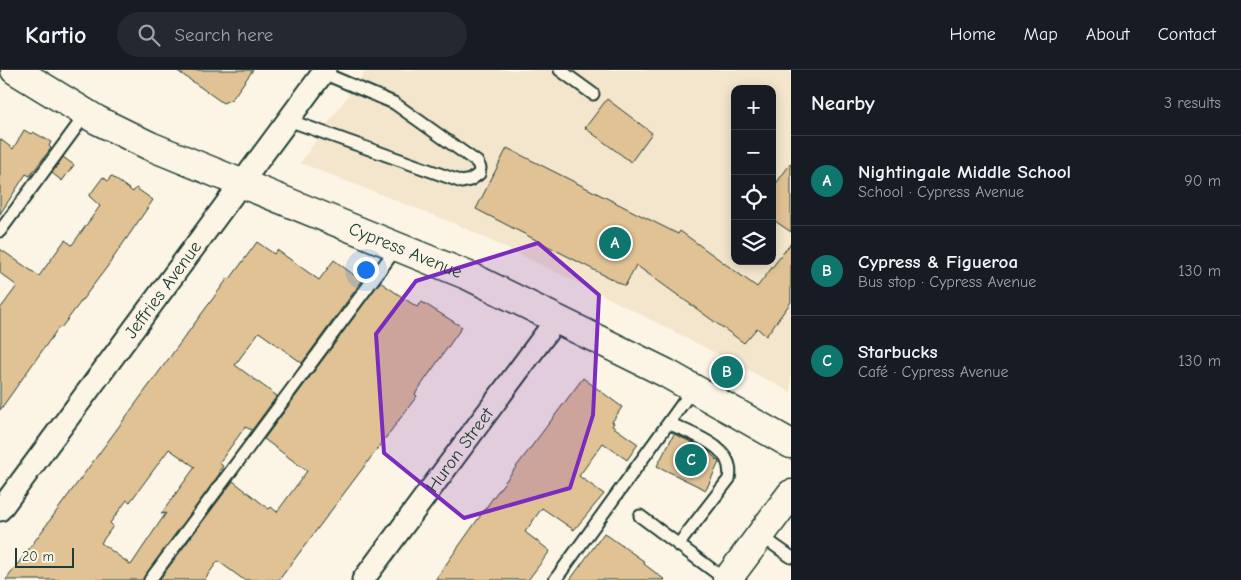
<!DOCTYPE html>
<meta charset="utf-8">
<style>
body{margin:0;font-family:"Comic Neue",sans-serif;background:#242831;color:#f1f3f6}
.controls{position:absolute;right:15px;top:15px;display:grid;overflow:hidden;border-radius:10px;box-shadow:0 2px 12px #0003}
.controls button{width:45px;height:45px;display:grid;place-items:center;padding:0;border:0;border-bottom:1px solid #363941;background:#171b24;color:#f1f3f6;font:25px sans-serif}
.scale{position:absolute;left:15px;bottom:12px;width:59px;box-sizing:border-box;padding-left:5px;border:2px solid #1f3d34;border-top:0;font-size:14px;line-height:18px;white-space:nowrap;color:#1f3d34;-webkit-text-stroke:4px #fcf5e5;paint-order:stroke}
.you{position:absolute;left:365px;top:199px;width:18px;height:18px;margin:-12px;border:4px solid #fff;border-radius:50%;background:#1a73e8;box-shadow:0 0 0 8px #1a73e833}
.badge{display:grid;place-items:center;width:32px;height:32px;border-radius:50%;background:#0f766e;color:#fff;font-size:16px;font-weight:700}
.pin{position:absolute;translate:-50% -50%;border:2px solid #fff;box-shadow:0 1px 5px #0006}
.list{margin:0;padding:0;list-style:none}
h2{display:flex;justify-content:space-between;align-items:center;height:65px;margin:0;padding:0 20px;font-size:21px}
h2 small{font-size:16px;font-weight:400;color:#9ea1a6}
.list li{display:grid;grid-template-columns:32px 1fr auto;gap:15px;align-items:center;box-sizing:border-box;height:90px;padding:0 20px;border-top:1px solid #363941}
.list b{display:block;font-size:19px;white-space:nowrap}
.list p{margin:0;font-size:16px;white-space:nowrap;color:#9ea1a6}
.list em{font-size:16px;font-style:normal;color:#9ea1a6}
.icon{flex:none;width:28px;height:28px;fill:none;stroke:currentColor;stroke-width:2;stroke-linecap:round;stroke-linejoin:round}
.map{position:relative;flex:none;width:791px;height:510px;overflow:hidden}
header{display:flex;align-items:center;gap:30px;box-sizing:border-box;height:70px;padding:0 25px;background:#171b24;border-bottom:1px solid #363941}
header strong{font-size:24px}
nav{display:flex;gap:28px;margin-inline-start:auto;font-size:18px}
.search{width:350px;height:45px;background:#242831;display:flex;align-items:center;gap:12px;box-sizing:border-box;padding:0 18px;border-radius:28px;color:#9ea1a6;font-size:19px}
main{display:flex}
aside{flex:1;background:#171b24}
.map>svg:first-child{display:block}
</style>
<header>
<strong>Kartio</strong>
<div class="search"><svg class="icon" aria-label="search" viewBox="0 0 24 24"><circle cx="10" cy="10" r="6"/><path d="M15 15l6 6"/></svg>Search here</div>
<nav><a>Home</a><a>Map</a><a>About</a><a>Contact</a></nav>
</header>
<main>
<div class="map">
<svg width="791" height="510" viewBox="0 0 791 510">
<rect width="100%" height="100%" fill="#fcf5e5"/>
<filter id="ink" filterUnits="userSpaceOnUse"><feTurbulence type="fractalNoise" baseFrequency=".02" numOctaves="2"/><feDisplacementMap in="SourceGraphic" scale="10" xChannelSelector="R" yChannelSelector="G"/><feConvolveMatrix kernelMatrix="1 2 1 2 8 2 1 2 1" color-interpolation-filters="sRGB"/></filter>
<g filter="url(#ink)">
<!-- built -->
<path fill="#f4e6cd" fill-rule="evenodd" d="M366,0H791V322L591,219L458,155L300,93ZM735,19H772V191H735Z"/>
<!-- building -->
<path fill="#e0c294" stroke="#1f3d34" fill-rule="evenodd" d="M176,0H253L232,29L223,33Z
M607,29L652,63L631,92L585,58Z
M24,60L31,64L33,62L51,72L49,76L51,78L30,106L26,104L0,144V69L13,79Z
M507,78L678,164L680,161L757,217L791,173V232L766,266L757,258L744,273L636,195L625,216L476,139Z
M63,87L74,95L62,111L52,103Z
M791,93V162L772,149V119Z
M111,106L133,122L136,118L153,130L107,197L61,258L59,257L0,340V239L17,216L0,203V179L39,206L65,170L72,175L100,136L89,126L103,107L108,111Z
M257,172L274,184L277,180L319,210L334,190L362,211L302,293L259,262L235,295L277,326L252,360L245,357L219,393L223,396L219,401L220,403L143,510H6L228,208L230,209ZM169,379L195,397L161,444L166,443L131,495L101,473L113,456L110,453L127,430L130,432Z
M380,212L417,237L422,232L462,257L415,324L417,326L279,510H244L218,491L204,510H159L233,411L269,439L271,437L277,442L307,401L264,369Z
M583,308L622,337L612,352L614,353L612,356L638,374L627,390L603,373L579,406L604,424L574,460L542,438L525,462L550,481L528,510H435L495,425Z
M674,364L706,379L719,392L706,420L657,396Z
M604,463L645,492L644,494L665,510H570Z"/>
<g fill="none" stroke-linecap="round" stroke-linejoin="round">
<defs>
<path id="service" d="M560,0L593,24
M288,50L462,112L470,110L479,104L480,98L477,92L394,33L323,3
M0,161L86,44
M669,353C692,365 736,376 729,409L678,475
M640,446L726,510
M760,465L791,487
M150,510L398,176
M555,510L693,319"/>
<g id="minor">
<path id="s1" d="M0,440L325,0"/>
<path id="s2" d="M363,510L556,250"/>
</g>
<g id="tertiary">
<path id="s3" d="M15,0L97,50L150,76L469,206L666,303L791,374"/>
</g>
<path id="secondary" d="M727,510L791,424"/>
</defs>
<!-- service casing -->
<use href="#service" stroke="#1f3d34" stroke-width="15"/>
<!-- minor casing -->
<use href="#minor" stroke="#1f3d34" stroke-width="25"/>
<!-- tertiary casing -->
<use href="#tertiary" stroke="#1f3d34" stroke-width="31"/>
<!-- secondary casing -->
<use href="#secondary" stroke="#1f3d34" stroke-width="31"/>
<!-- service -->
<use href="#service" stroke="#fcf5e5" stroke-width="11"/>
<!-- minor -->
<use href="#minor" stroke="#fcf5e5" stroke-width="21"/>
<!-- tertiary -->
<use href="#tertiary" stroke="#fcf5e5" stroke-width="28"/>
<!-- secondary -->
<use href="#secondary" stroke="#fcf5e5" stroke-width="28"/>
</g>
</g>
<!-- marked area -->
<path fill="#7b2cbf" fill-opacity="0.2" stroke="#7b2cbf" stroke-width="4" stroke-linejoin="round" d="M538,173L599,225L593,345L570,418L464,448L384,383L376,264L416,211Z"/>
<g text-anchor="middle" stroke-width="5" stroke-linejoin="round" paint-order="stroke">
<!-- street labels -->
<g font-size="18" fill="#1f3d34" stroke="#fcf5e5">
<text dy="6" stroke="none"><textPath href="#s3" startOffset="431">Cypress Avenue</textPath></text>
<text dy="6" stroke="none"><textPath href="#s1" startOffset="274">Jeffries Avenue</textPath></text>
<text dy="6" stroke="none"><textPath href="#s2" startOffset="162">Huron Street</textPath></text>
</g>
</g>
</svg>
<div class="controls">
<button>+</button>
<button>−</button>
<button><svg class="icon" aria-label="locate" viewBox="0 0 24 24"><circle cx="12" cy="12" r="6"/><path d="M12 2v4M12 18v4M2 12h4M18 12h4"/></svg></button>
<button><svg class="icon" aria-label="layers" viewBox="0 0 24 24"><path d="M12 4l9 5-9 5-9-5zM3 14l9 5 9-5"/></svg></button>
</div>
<div class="scale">20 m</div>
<div class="you"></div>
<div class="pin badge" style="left:615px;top:173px">A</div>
<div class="pin badge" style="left:727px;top:302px">B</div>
<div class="pin badge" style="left:691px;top:390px">C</div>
</div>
<aside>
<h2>Nearby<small>3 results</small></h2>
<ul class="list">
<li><span class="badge">A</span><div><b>Nightingale Middle School</b><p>School · Cypress Avenue</p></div><em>90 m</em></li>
<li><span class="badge">B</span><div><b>Cypress &amp; Figueroa</b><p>Bus stop · Cypress Avenue</p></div><em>130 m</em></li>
<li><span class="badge">C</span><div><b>Starbucks</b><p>Café · Cypress Avenue</p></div><em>130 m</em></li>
</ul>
</aside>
</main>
